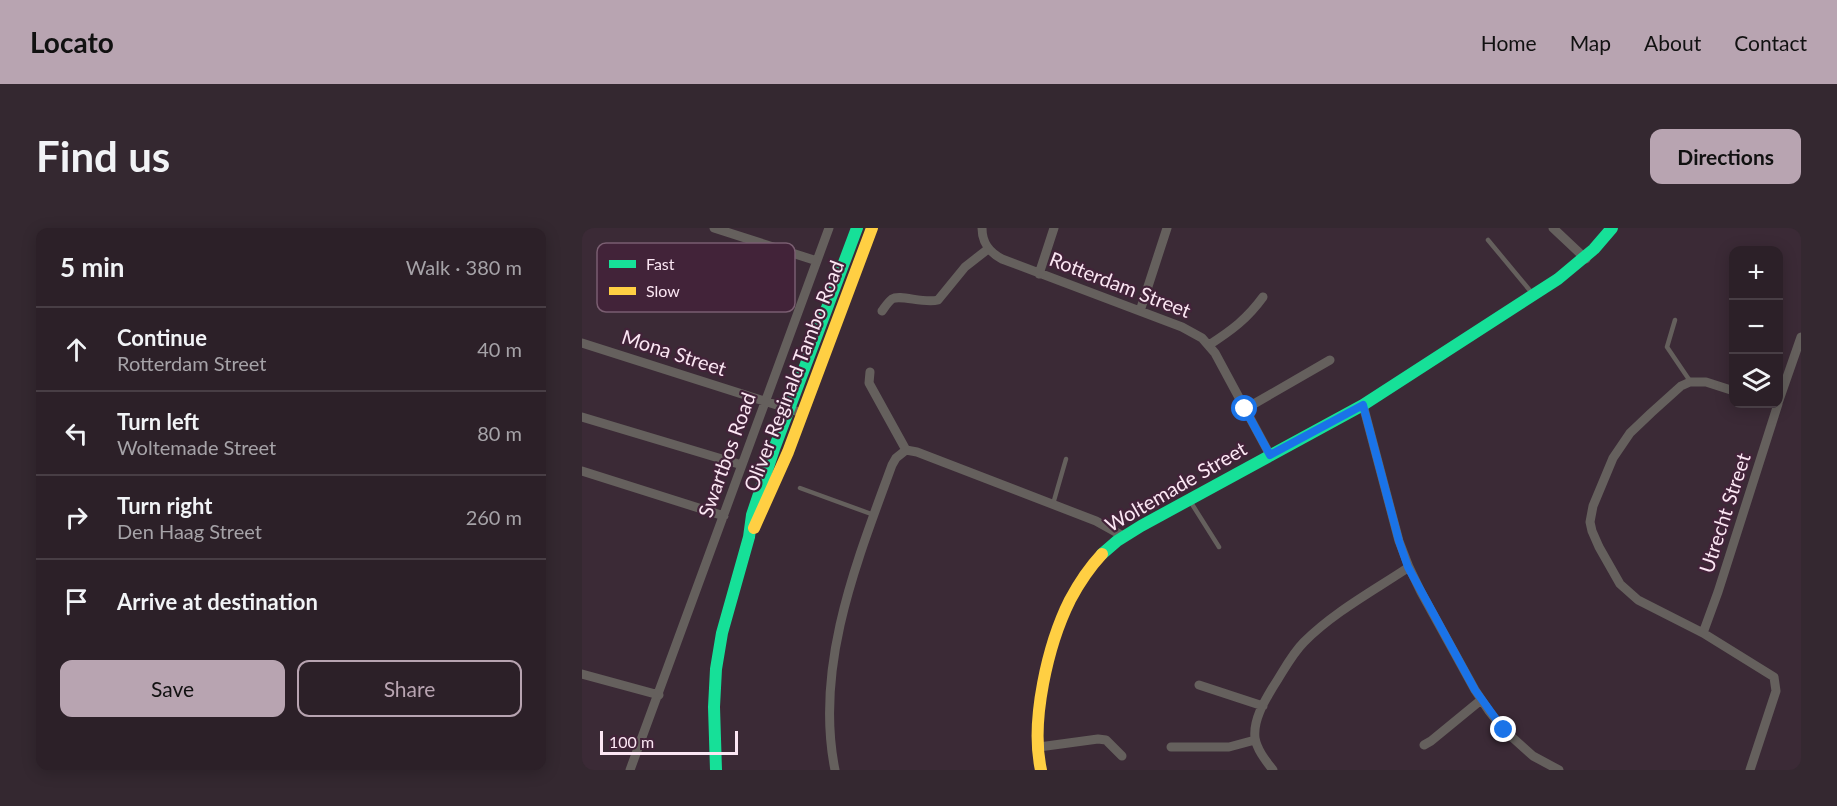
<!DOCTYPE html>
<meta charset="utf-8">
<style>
body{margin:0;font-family:Lato,sans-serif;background:#342830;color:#f1f3f6}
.controls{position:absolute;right:18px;top:18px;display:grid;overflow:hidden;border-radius:12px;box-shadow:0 3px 15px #0003}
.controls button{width:54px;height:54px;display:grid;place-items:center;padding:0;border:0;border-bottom:2px solid #483e45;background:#2c2028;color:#f1f3f6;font:30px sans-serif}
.scale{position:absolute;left:18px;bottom:15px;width:138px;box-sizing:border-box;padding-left:6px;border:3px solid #fbe6f3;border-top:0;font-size:16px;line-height:21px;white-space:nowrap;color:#fbe6f3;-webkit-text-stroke:4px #422339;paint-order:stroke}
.stop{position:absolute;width:18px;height:18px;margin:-14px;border:4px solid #1a73e8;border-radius:50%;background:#fff}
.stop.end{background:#1a73e8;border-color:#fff;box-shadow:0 2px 6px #0008}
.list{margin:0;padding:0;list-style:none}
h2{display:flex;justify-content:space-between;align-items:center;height:78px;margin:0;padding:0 24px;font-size:26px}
h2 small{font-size:20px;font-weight:400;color:#a6a3a8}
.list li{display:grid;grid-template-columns:39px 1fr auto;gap:18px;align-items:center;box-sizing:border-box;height:84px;padding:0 24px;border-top:2px solid #483e45}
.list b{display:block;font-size:22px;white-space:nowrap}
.list p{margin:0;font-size:20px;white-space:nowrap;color:#a6a3a8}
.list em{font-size:20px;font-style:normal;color:#a6a3a8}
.actions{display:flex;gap:12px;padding:18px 24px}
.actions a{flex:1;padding:14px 0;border:2px solid #b8a4b1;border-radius:12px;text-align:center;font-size:21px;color:#b8a4b1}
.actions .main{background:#b8a4b1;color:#111}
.icon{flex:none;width:33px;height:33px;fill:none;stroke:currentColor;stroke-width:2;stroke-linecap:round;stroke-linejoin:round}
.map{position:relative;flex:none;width:1219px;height:542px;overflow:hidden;border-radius:12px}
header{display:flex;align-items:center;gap:36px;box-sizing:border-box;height:84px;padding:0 30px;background:#b8a4b1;color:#111}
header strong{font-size:28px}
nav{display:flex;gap:33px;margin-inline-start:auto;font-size:21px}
.intro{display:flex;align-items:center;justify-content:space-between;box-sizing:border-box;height:144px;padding:0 36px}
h1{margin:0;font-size:42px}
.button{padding:15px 27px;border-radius:12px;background:#b8a4b1;color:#111;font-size:21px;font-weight:700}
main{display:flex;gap:36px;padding:0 36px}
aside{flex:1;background:#2c2028;border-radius:12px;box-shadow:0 3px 15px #0003}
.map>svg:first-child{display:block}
</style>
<header>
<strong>Locato</strong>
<nav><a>Home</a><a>Map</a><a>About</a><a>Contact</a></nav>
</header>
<div class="intro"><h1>Find us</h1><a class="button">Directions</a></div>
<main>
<aside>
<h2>5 min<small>Walk · 380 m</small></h2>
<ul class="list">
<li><svg class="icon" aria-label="ahead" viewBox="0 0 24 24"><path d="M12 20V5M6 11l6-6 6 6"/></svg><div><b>Continue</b><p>Rotterdam Street</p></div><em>40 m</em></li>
<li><svg class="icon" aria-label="left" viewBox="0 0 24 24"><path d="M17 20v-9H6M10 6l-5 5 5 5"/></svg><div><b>Turn left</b><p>Woltemade Street</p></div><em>80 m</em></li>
<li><svg class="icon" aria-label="right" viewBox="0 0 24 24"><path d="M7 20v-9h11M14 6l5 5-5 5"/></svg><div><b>Turn right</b><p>Den Haag Street</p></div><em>260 m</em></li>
<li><svg class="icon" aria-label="arrive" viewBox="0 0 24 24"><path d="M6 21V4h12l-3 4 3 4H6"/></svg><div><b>Arrive at destination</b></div></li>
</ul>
<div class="actions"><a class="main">Save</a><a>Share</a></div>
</aside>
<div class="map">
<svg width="1219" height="542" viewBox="0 0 1219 542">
<rect width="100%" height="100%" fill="#3b2a36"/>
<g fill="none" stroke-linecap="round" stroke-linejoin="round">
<!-- lane -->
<path stroke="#65605d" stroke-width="4.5" d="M906,12L950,65
M1093,92L1085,119L1108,153
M218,260L292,287
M608,273L637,319
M471,276L484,231"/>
<!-- street -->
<path stroke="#65605d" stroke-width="9" d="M132,0L235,33
M400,0C400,15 407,24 420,31L600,99L620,110L633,125L688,227
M971,0L1004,31
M457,46L472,0
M300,83C303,79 306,74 310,71C318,66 342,76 356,72L383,39L406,21
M558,83L585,0
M0,115L220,185
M627,117C650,102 665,91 681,69
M288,144L287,155L324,222
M1152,163L1124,154H1108L1099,158L1069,185L1048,205L1031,230L1011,278L1008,294L1010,303L1017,319L1038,356L1056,372L1121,405L1192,449L1194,463L1168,542
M1196,175L1219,109
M781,177L817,313L827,339L839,364L893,462L907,483L922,502L951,528L977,542
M663,181L748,132
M0,189L160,237
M0,243L142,288
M1121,405L1136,364L1196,176
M0,446L77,467
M617,457L681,478
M842,517L849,513L899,472
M457,519L516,511L524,512L540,528
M589,519H647L673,512
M48,542L247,0
M253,542C232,438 275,333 310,237L314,230L324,222L335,224L514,293L541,308
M691,542C684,533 675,522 673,510C671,492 682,474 691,459C701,444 709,427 722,414C752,384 791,363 827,339"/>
<!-- fast -->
<path stroke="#16e098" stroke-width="12" d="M520,326L535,313L559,298L781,177L976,51L1012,21L1030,0
M134,542L132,479L134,441L140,405L167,309L170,287L192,221L275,0"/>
<!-- slow -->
<path stroke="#ffcf43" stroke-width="12" d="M172,300L206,224L290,0
M459,542C448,493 466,416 488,372C497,355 507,340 520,326"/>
</g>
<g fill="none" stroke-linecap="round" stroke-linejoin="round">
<!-- route -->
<path stroke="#1a73e8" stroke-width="8" d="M663,181L688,227L781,177L817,313L826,339L893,462L922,502"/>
</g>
<g text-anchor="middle" stroke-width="4.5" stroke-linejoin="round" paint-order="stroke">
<!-- street labels -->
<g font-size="20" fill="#fbe6f3" stroke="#422339">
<text transform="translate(538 57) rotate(21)" y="7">Rotterdam Street</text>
<text transform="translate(92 125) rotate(18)" y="7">Mona Street</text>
<text transform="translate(212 148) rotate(-69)" y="7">Oliver Reginald Tambo Road</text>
<text transform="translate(145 227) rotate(-70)" y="7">Swartbos Road</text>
<text transform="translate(594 259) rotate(-30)" y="7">Woltemade Street</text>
<text transform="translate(1143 285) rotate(-72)" y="7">Utrecht Street</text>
</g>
</g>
<!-- legend -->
<rect x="15" y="15" width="198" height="69" rx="9" fill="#422339" stroke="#7a5e71" stroke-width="1.5"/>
<rect x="27" y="32" width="27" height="8" fill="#16e098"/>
<rect x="27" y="59" width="27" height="8" fill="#ffcf43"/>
<g font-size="16" fill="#fbe6f3">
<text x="64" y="42">Fast</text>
<text x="64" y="69">Slow</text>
</g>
</svg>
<div class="controls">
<button>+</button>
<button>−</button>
<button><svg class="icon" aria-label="layers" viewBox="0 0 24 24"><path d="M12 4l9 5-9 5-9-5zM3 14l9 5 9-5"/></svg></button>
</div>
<div class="scale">100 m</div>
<div class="stop" style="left:663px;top:181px"></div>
<div class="stop end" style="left:922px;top:502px"></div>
</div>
</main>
